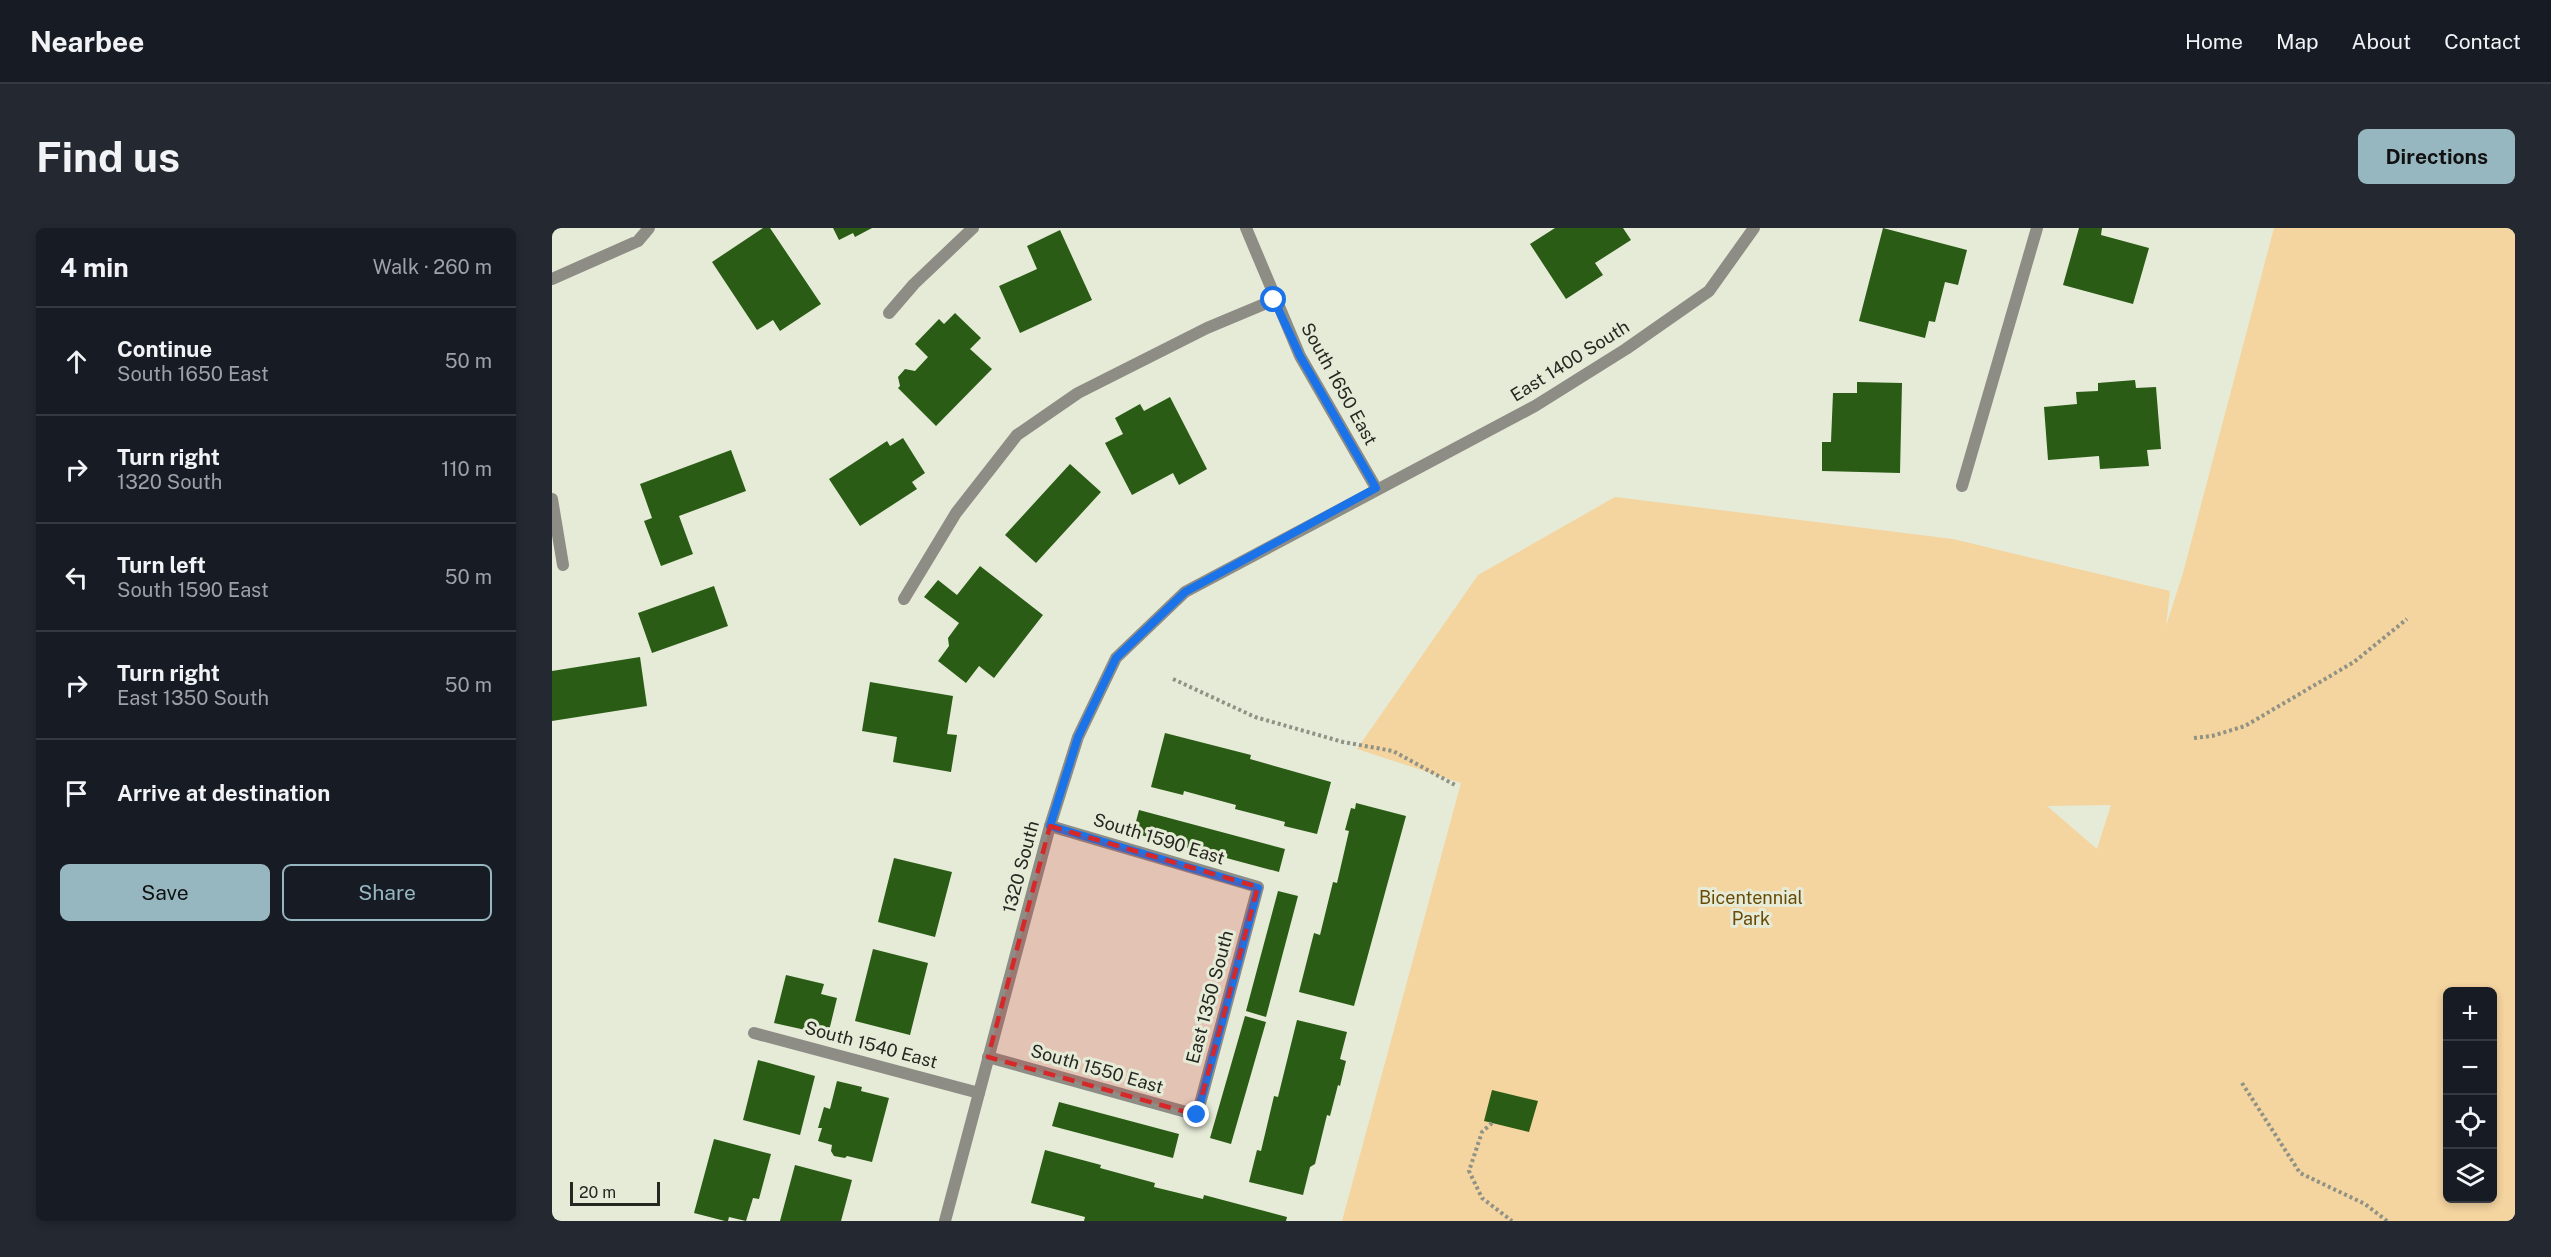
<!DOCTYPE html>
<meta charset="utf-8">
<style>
body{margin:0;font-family:"Public Sans",sans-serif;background:#242831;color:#f1f3f6}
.controls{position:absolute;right:18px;bottom:18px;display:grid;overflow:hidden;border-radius:9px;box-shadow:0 3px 9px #0003}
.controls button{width:54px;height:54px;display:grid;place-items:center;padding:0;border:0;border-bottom:2px solid #363941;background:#171b24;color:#f1f3f6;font:30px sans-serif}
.scale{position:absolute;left:18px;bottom:15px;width:90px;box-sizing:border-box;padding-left:6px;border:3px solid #252720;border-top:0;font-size:16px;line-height:21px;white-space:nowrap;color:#252720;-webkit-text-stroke:4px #e6ebd8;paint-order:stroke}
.stop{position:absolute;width:18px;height:18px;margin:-14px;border:4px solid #1a73e8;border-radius:50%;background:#fff}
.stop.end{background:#1a73e8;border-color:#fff;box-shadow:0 2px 6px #0008}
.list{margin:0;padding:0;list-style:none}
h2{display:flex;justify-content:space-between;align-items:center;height:78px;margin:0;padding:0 24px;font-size:26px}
h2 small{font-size:20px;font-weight:400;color:#9ea1a6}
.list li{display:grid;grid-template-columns:39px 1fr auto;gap:18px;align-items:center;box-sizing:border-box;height:108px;padding:0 24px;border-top:2px solid #363941}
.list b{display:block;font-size:22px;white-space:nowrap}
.list p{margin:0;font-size:20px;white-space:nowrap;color:#9ea1a6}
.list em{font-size:20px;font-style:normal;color:#9ea1a6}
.actions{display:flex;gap:12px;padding:18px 24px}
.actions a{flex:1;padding:14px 0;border:2px solid #97b7c0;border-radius:9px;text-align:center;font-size:21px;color:#97b7c0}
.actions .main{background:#97b7c0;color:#111}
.icon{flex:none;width:33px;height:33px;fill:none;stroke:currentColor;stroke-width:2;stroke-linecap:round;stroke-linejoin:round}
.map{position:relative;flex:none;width:1963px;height:993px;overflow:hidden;border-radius:9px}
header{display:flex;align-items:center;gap:36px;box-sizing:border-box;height:84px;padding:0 30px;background:#171b24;border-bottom:2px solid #363941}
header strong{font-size:28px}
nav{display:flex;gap:33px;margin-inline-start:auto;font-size:21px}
.intro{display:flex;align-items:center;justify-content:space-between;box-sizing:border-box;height:144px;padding:0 36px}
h1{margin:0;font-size:42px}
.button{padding:15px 27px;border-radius:9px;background:#97b7c0;color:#111;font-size:21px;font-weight:700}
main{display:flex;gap:36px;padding:0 36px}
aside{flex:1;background:#171b24;border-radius:9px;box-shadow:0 3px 9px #0003}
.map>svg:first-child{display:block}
</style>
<header>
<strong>Nearbee</strong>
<nav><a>Home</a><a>Map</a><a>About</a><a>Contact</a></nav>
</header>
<div class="intro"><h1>Find us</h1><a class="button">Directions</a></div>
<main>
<aside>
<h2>4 min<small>Walk · 260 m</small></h2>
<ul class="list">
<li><svg class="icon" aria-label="ahead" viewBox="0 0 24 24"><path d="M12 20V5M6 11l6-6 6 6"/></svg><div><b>Continue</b><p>South 1650 East</p></div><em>50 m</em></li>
<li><svg class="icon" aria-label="right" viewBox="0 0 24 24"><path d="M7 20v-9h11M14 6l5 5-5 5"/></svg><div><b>Turn right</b><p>1320 South</p></div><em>110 m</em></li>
<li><svg class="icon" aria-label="left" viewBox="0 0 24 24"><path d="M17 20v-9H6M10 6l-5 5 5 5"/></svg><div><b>Turn left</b><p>South 1590 East</p></div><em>50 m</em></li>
<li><svg class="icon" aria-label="right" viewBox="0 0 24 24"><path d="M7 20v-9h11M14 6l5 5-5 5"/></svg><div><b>Turn right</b><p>East 1350 South</p></div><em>50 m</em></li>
<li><svg class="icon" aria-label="arrive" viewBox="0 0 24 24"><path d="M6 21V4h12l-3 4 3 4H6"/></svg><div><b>Arrive at destination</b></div></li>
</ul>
<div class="actions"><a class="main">Save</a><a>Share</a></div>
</aside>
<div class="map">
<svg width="1963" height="993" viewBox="0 0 1963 993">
<rect width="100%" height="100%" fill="#e6ebd8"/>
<!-- green -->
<path fill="#f4d49f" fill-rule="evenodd" d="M1722,0H1963V993H790L909,555L805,521L926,347L1063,269L1401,311L1618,363L1614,398L1631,345ZM1559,577L1545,621L1495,578ZM1896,764H1940V970H1896Z"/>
<!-- building -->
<path fill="#2a5c15" d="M211,0H218L269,76L228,103L221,92L205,102L160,34Z
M281,0H320L303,9L301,5L287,12Z
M1003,0H1071L1079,12L1043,35L1051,47L1014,71L978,16Z
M1331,0L1415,22L1406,57L1393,54L1383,94L1377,93L1373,110L1307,93Z
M1527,0H1550L1549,7L1597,20L1581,76L1511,57Z
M508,2L540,72L468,105L447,58L485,41L475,18Z
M403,85L429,110L418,121L440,141L384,198L346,160L348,158L346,149L353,141L363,143L376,129L363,116L387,91L392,96Z
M1583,152L1584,160L1604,159L1609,221L1595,222L1597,238L1548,241L1547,228L1496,232L1492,179L1525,176L1524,164L1546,163V155Z
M1305,154L1350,155L1348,245L1270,243V214H1279L1281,165H1305Z
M618,169L655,241L627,257L621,245L580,267L553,215L571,206L563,190L588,176L592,183Z
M351,210L373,245L360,254L365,261L308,298L277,251L335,213L338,218Z
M179,222L194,263L127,288L141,326L109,338L92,293L100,290L88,256Z
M518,236L549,264L484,335L453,307Z
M428,338L491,387L442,450L427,438L414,455L386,433L397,418L396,410L407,395L372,369L386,352L405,367Z
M162,358L176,398L100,425L86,385Z
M88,429L95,478L0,493V443Z
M318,454L401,468L395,506L405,507L399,544L341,534L345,509L310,503Z
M613,505L699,527L698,531L779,554L765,606L732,598L733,594L683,581L684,577L632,563L631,567L599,559Z
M804,575L854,588L802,778L747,764L762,705L768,707L781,654L785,655L797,603L793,602L799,580L803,581Z
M587,582L733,621L727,644L581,605Z
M342,630L400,644L383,709L326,694Z
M726,663L746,668L714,789L694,783Z
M321,721L376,735L358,807L303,793Z
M234,747L272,756L269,766L285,770L276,807L222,795Z
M693,788L714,794L679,916L658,910Z
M745,792L795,804L788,831L794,833L788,858L786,857L778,888L775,887L763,936L758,939L751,967L697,954L705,922L709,923L722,868L726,869Z
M206,832L263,848L248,907L191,892Z
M285,853L310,859L309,863L337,870L320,934L295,928L293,930L282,928L279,923L280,917L266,913L270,900H266L272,879L278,881Z
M940,862L986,873L977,904L932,893Z
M507,874L627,906L621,930L500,898Z
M162,911L219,926L207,971L201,970L194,993L177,989L176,993H173L142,985Z
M493,922L549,937L548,940L603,955L602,959L651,971L652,967L735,989L734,993H532L533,989L479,975Z
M243,937L300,952L289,993H228Z"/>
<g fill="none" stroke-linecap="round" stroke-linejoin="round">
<!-- path -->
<path stroke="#8f9285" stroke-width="4" stroke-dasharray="3 3" stroke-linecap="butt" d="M621,451L703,489L791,514L841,523L903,557
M1642,510L1660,508L1693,498L1802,434L1855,391
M1690,855L1748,945L1813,976L1835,993
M940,895L930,904L917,943L930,970L960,993"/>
<!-- service -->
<path stroke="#8d8c85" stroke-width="12" d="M337,85L362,56L421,0
M1410,258L1485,0
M352,371L404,285L465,207L526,165L655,100L722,72
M202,805L427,865"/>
<!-- minor -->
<path stroke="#8d8c85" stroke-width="12" d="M694,0L748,128L824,260
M0,51L86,13L97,0
M0,271L11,337
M436,829L645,887L706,659L498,598"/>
<!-- tertiary -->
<path stroke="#8d8c85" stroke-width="12" d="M393,993L498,598L526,509L564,430L633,364L983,178L1074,121L1157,63L1202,0"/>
</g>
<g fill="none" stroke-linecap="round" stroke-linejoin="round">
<!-- route -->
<path stroke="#1a73e8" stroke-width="8" d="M645,887L706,660L498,598L526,509L564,430L633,364L824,260L748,128L722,72"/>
</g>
<!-- marked area -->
<path fill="#d62828" fill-opacity="0.2" stroke="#d62828" stroke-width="4.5" stroke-dasharray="12 8" stroke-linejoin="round" d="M498,598L706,659L645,887L436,829Z"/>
<g text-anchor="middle" stroke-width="6" stroke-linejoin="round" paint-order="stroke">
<!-- street labels -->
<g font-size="18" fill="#252720" stroke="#e6ebd8">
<text transform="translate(1018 133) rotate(-32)" y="6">East 1400 South</text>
<text transform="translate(787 156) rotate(61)" y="6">South 1650 East</text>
<text transform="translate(607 611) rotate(17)" y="6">South 1590 East</text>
<text transform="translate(469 639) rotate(-75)" y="6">1320 South</text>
<text transform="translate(658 769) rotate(-75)" y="6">East 1350 South</text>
<text transform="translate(319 817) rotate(15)" y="6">South 1540 East</text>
<text transform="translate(545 841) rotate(16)" y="6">South 1550 East</text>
</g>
<!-- park labels -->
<g font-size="18" fill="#694a05" stroke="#e6ebd8">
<text x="1199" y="676">Bicentennial<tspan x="1199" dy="21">Park</tspan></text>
</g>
</g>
</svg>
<div class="controls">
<button>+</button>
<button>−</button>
<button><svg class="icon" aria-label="locate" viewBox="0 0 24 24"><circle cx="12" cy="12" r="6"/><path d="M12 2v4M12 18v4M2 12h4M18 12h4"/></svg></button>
<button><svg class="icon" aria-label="layers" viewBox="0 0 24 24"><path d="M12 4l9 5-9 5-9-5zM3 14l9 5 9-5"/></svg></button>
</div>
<div class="scale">20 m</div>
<div class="stop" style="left:722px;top:72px"></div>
<div class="stop end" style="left:645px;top:887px"></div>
</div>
</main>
